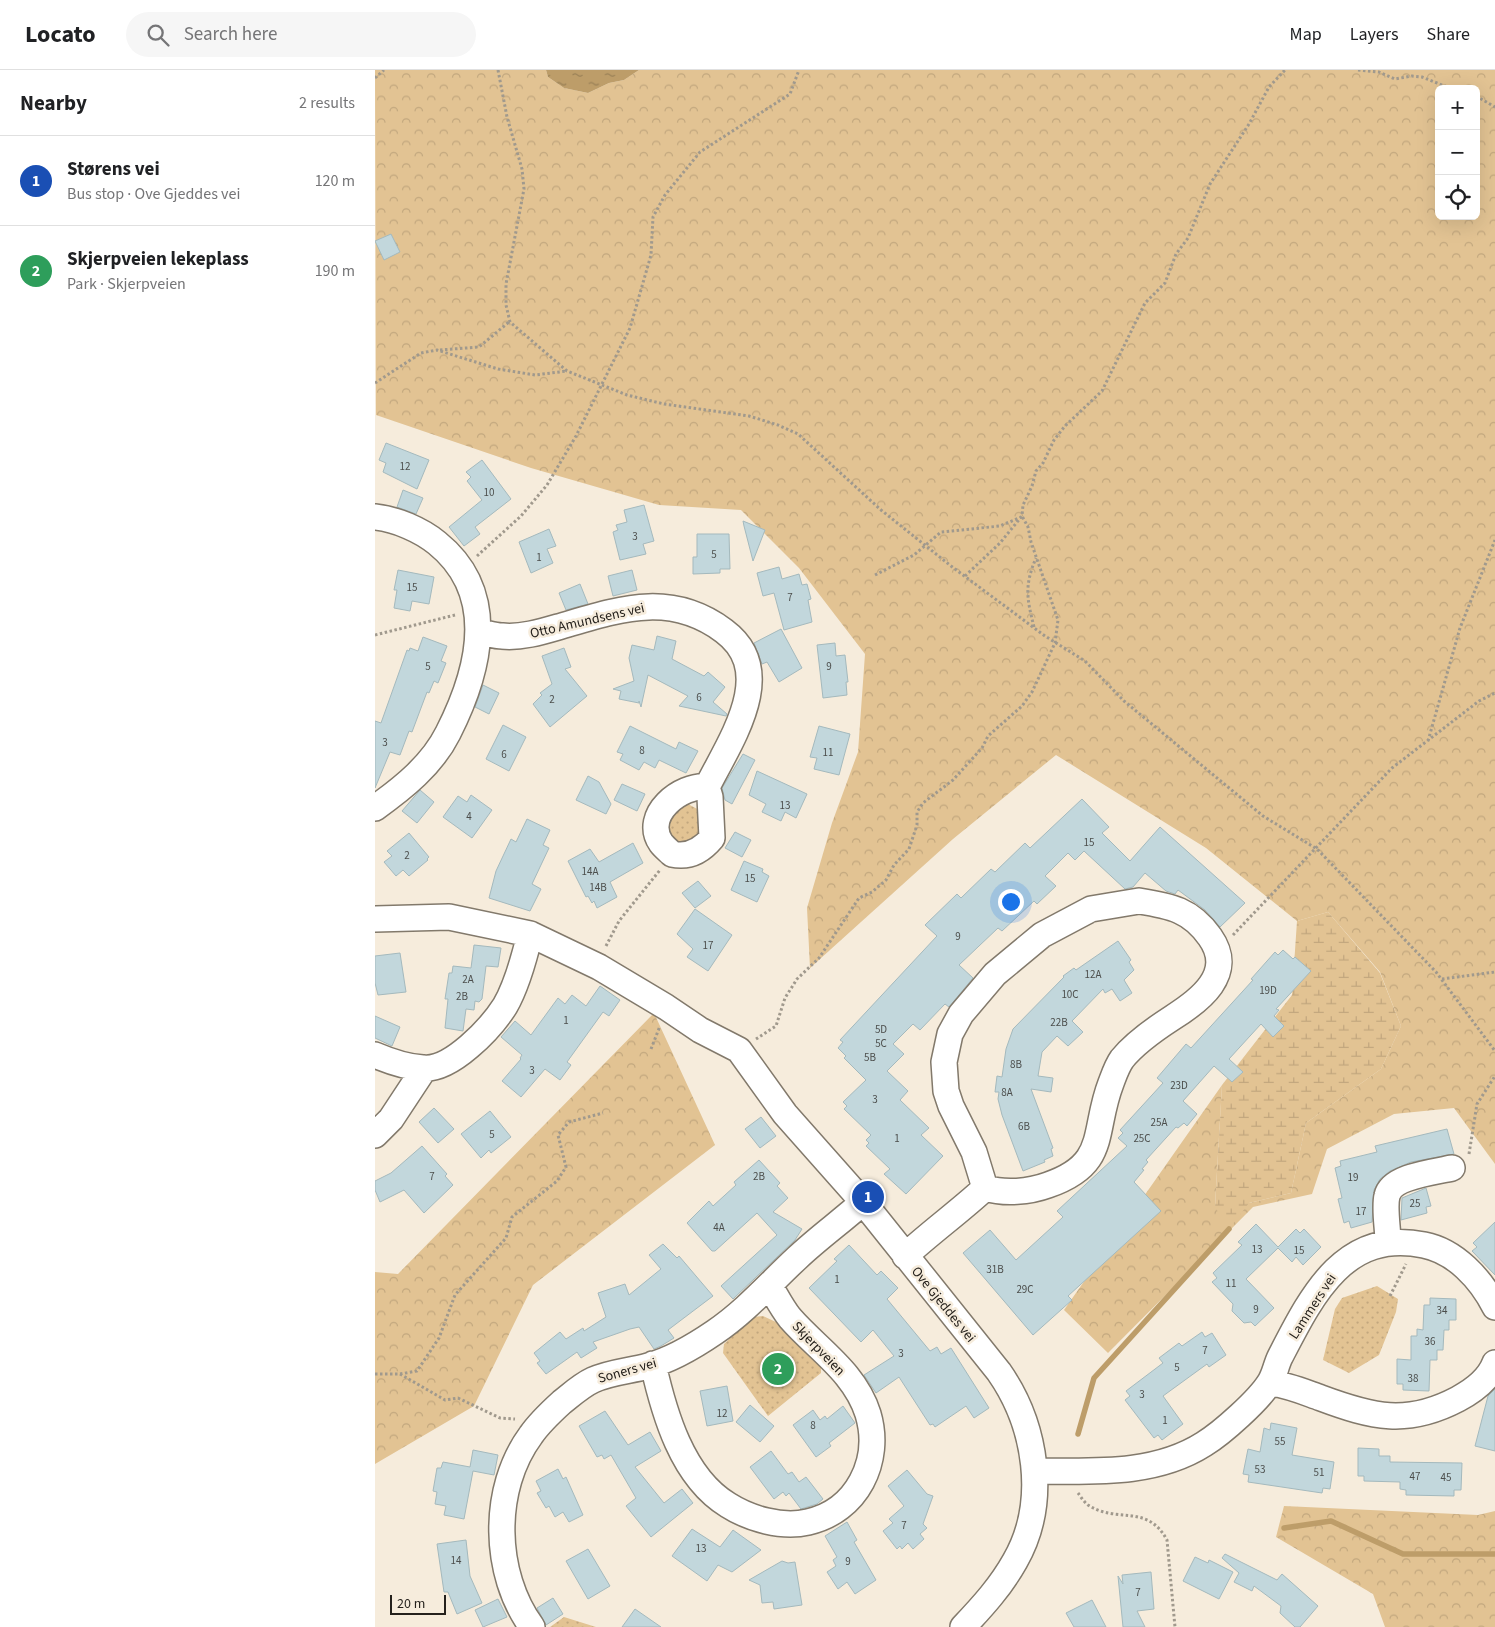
<!DOCTYPE html>
<meta charset="utf-8">
<style>
body{margin:0;font-family:"Source Sans 3",sans-serif;background:#f6f6f6;color:#202124}
.controls{position:absolute;right:15px;top:15px;display:grid;overflow:hidden;border-radius:8px;box-shadow:0 5px 20px #0002}
.controls button{width:45px;height:45px;display:grid;place-items:center;padding:0;border:0;border-bottom:1px solid #e0e0e0;background:#fff;color:#202124;font:25px sans-serif}
.scale{position:absolute;left:15px;bottom:12px;width:56px;box-sizing:border-box;padding-left:5px;border:2px solid #25211c;border-top:0;font-size:14px;line-height:18px;white-space:nowrap;color:#25211c;-webkit-text-stroke:4px #f6ecdc;paint-order:stroke}
.you{position:absolute;left:635px;top:831px;width:18px;height:18px;margin:-12px;border:4px solid #fff;border-radius:50%;background:#1a73e8;box-shadow:0 0 0 8px #1a73e833}
.badge{display:grid;place-items:center;width:32px;height:32px;border-radius:50%;background:#0b8043;color:#fff;font-size:16px;font-weight:700}
.pin{position:absolute;translate:-50% -50%;border:2px solid #fff;box-shadow:0 1px 5px #0006}
.list{margin:0;padding:0;list-style:none}
h2{display:flex;justify-content:space-between;align-items:center;height:65px;margin:0;padding:0 20px;font-size:21px}
h2 small{font-size:16px;font-weight:400;color:#757577}
.list li{display:grid;grid-template-columns:32px 1fr auto;gap:15px;align-items:center;box-sizing:border-box;height:90px;padding:0 20px;border-top:1px solid #e0e0e0}
.list b{display:block;font-size:19px;white-space:nowrap}
.list p{margin:0;font-size:16px;white-space:nowrap;color:#757577}
.list em{font-size:16px;font-style:normal;color:#757577}
.icon{flex:none;width:28px;height:28px;fill:none;stroke:currentColor;stroke-width:2;stroke-linecap:round;stroke-linejoin:round}
.map{position:relative;flex:none;width:1120px;height:1557px;overflow:hidden}
header{display:flex;align-items:center;gap:30px;box-sizing:border-box;height:70px;padding:0 25px;background:#fff;border-bottom:1px solid #e0e0e0}
header strong{font-size:24px}
nav{display:flex;gap:28px;margin-inline-start:auto;font-size:18px}
.search{width:350px;height:45px;background:#f6f6f6;display:flex;align-items:center;gap:12px;box-sizing:border-box;padding:0 18px;border-radius:28px;color:#757577;font-size:19px}
main{display:flex}
aside{flex:1;background:#fff}
.map>svg:first-child{display:block}
</style>
<header>
<strong>Locato</strong>
<div class="search"><svg class="icon" aria-label="search" viewBox="0 0 24 24"><circle cx="10" cy="10" r="6"/><path d="M15 15l6 6"/></svg>Search here</div>
<nav><a>Map</a><a>Layers</a><a>Share</a></nav>
</header>
<main>
<aside>
<h2>Nearby<small>2 results</small></h2>
<ul class="list">
<li><span class="badge" style="background:#1a4fb4">1</span><div><b>Størens vei</b><p>Bus stop · Ove Gjeddes vei</p></div><em>120 m</em></li>
<li><span class="badge" style="background:#2e9e5b">2</span><div><b>Skjerpveien lekeplass</b><p>Park · Skjerpveien</p></div><em>190 m</em></li>
</ul>
</aside>
<div class="map">
<svg width="1120" height="1557" viewBox="0 0 1120 1557">
<defs>
<pattern id="forest-crowns" width="20" height="18" patternUnits="userSpaceOnUse" patternTransform="scale(1.25)"><rect width="20" height="18" fill="#e2c393"/><path d="M2 6a3 3 0 1 1 6 0M12 15a3 3 0 1 1 6 0" fill="none" stroke="#c2a77e"/></pattern>
<pattern id="wetland-marsh" width="20" height="14" patternUnits="userSpaceOnUse" patternTransform="scale(1.25)"><rect width="20" height="14" fill="#e2c393"/><path d="M1 5h8M5 5V1M11 12h8M15 12V8" fill="none" stroke="#c2a77e"/></pattern>
<pattern id="park-dots" width="8" height="8" patternUnits="userSpaceOnUse" patternTransform="scale(1.25)"><rect width="8" height="8" fill="#e2c393"/><path d="M2 2h.1M6 6h.1" fill="none" stroke="#c2a77e" stroke-width="1.8" stroke-linecap="round"/></pattern>
<pattern id="water-ripples" width="26" height="14" patternUnits="userSpaceOnUse" patternTransform="scale(1.25)"><rect width="26" height="14" fill="#bd9d69"/><path d="M2 4q2-2 4 0t4 0M15 11q2-2 4 0t4 0" fill="none" stroke="#998056"/></pattern>
</defs>
<rect width="100%" height="100%" fill="#f6ecdc"/>
<!-- forest -->
<path fill="url(#forest-crowns)" fill-rule="evenodd" d="M0,0H171L173,7L189,18L213,23L234,13L249,10L264,0H1120V1094L1079,1038L1019,1044L952,1079L937,1124L878,1137L733,1283L689,1240L847,1015L840,1136L874,1133L916,1123L931,1053L1006,999L1026,956L1005,902L953,842L922,851L831,778L681,685L578,769L435,898L432,838L457,753L483,682L490,584L424,498L366,440L284,435L156,398L1,345ZM1064,19H1101V146H1064Z
M279,943L340,1075L158,1215L99,1336L0,1394V1202L23,1204Z
M909,1436L1103,1445L1120,1441V1557H1010L998,1524L901,1467Z"/>
<!-- wetland -->
<path fill="url(#wetland-marsh)" d="M953,842L1005,903L1026,956L1006,999L931,1053L916,1123L874,1133L854,1159L840,1137L847,1015L917,925L922,851Z"/>
<!-- park -->
<path fill="url(#park-dots)" d="M305,734H313L326,741L328,770L296,774L289,748Z
M1002,1216L1023,1229L1021,1242L1004,1285L974,1303L948,1290L960,1239L967,1228Z
M388,1246L403,1253L446,1295V1303L393,1346L348,1283L349,1274L378,1247Z
M189,1547L221,1557H175Z"/>
<!-- water -->
<path fill="url(#water-ripples)" d="M171,0H264L249,10L234,13L213,23L189,18L173,7Z"/>
<g fill="none" stroke-linecap="round" stroke-linejoin="round">
<!-- stream -->
<path stroke="#bd9d69" stroke-width="5.5" d="M703,1364L719,1308L854,1159
M909,1458L956,1451L1028,1484H1120"/>
</g>
<!-- building -->
<path fill="#c2d7dc" stroke="#a4b9bd" d="M16,164L25,182L9,190L0,171Z
M11,373L54,390L42,419L8,402L11,393L4,390Z
M107,390L136,429L100,457L105,464L89,476L74,457L107,430L92,411L96,407L91,402Z
M28,420L48,428L41,444L22,437Z
M269,435L279,471L268,474L271,484L245,490L238,462L243,460L241,455L252,452L249,440Z
M368,451L390,460L378,491L369,456Z
M174,459L181,476L172,479L178,493L156,503L144,472Z
M322,464H354L355,499H345V503L318,504V487H322Z
M404,497L407,509L424,504L427,515L432,514L436,529L433,530L437,552L409,560L399,523L388,526L382,503Z
M23,500L59,507L54,534L37,531L35,541L19,538L22,520H19Z
M257,500L262,520L238,526L233,506Z
M205,514L213,534L191,540L184,523Z
M406,559L427,598L404,612L392,592L387,594L379,573Z
M282,566L301,571L297,589L329,606L333,602L350,617L338,632L352,644L351,646L304,636L313,626L273,605L266,637L264,631V633L244,629L246,621L238,619L259,611L254,588L257,575L279,580Z
M48,567L72,576L66,591L71,593L63,613L59,611L54,623L52,622L37,662L34,661L25,685L15,682L0,718V651L6,653L32,580L34,581L35,578L43,581Z
M460,573L461,586L470,585L473,612H471L472,625L448,628L442,575Z
M189,578L196,597L190,599L212,626L175,657L158,634L167,625L165,623L177,614L167,586Z
M108,615L124,623L114,644L100,637Z
M128,655L151,667L134,701L111,689Z
M255,656L301,679L304,672L323,681L311,703L284,690L280,698L269,692L264,700L245,690L248,684L242,682Z
M444,656L475,664L464,705L439,699L442,688L435,687Z
M368,684L380,690L357,734L350,730L347,718Z
M382,701L432,724L421,748L410,742L406,751L387,742L391,734L374,725Z
M213,706L224,712L236,734L231,744L201,730Z
M247,714L270,724L262,741L239,730Z
M45,720L59,732L42,753L27,741Z
M96,725L117,740L97,768L68,747L83,726L92,732Z
M707,729L734,757L727,763L755,791L785,757L870,833L845,857L830,840L803,820L800,824L791,821L770,803L758,817L750,819L709,781L700,790L693,783L670,806L681,816L662,834L659,831L627,861L623,858L584,895L598,908L574,937L570,934L545,960L538,954L518,974L529,984L512,1001L533,1021L525,1030L554,1058L546,1065L568,1086L531,1124L509,1104L515,1099L491,1076L494,1073L491,1070L496,1065L469,1039L472,1036L468,1032L491,1010L469,988L471,986L463,978L468,972L465,970L562,866L550,855L582,824L586,828L616,799L620,802L650,773L655,778Z
M152,749L175,760L168,775L174,778L157,814L166,819L155,841L114,828L121,801L136,769L141,772Z
M360,762L376,770L367,787L350,778Z
M34,763L54,787L52,789L53,790L34,806L28,800L21,806L9,792L17,786L12,781Z
M258,773L268,793L235,812L242,827L222,838L219,831L217,833L213,826L211,827L193,791L215,779L224,792Z
M369,791L388,799L387,802L394,806L382,832L356,820Z
M323,811L336,826L320,838L307,823Z
M320,839L357,865L333,901L312,887L318,879L302,864Z
M743,871L756,890L754,892L759,900L749,910L757,923L745,931L737,919L730,923L728,919L697,951L708,962L693,976L682,966L667,982L663,1006L678,1008L676,1022L656,1019L678,1078L676,1079L678,1086L669,1090L670,1092L648,1101L627,1045L623,1029L624,1022H620L622,1006L627,1007L631,979L638,959L689,907L688,906L699,898L701,900Z
M99,875L126,878L123,897L111,896L107,929L104,932L100,931L99,940L91,939L88,961L70,958L73,929H70L74,903H77L78,896L96,898Z
M908,880L918,889L920,887L936,901L901,939L904,940L899,946L909,956L898,967L886,954L854,989L868,1002L857,1012L839,996L808,1031L822,1044L812,1056L809,1053L803,1058L801,1057L771,1090L773,1092L767,1099L769,1100L759,1112L786,1141L693,1226L697,1230L658,1265L588,1183L615,1160L641,1190L688,1147L682,1141L752,1076L743,1068L748,1063L745,1060L788,1013L782,1008L811,974L816,978L878,910L876,909L900,882L903,885Z
M25,883L31,922L3,925L0,913V886Z
M225,916L245,930L234,946L228,942L192,992L196,995L185,1010L170,999L146,1027L127,1011L146,989L145,988L147,985L126,967L140,951L156,965L183,928L190,934L197,925L211,936Z
M0,946L25,957L17,976L0,968Z
M59,1038L79,1059L63,1073L44,1052Z
M115,1041L136,1067L116,1083L114,1080L106,1088L86,1064Z
M386,1047L401,1066L385,1078L370,1059Z
M1072,1059L1079,1084L1036,1092L1015,1101L1005,1109L999,1120L997,1152L976,1158L974,1151L969,1153L963,1129L967,1128L960,1098L966,1096L965,1091L1002,1082L1000,1076Z
M47,1076L72,1104L70,1106L78,1115L49,1143L29,1120L5,1132L0,1120V1111L16,1103Z
M384,1090L405,1113L402,1116L413,1128L398,1142L427,1159L420,1170L358,1229L346,1216L402,1165L382,1143L340,1181H337L312,1153L334,1131L338,1136L361,1115L359,1112Z
M1051,1118L1056,1136L1051,1137L1052,1143L1026,1150L1027,1128Z
M1120,1152V1205L1097,1181L1102,1177L1098,1173Z
M881,1154L903,1177L921,1159L925,1163L929,1159L946,1177L928,1195L921,1187L917,1192L903,1178L871,1209L899,1238L880,1256L876,1252L869,1253L857,1241L858,1234L837,1212L842,1208L838,1203L867,1175L863,1172Z
M288,1174L302,1188L304,1186L338,1226L293,1260L299,1268L286,1276L279,1279L264,1257L255,1259L218,1272L222,1278L206,1288L202,1282L171,1304L162,1293L165,1291L159,1283L185,1262L191,1269L208,1258L209,1261L231,1247L223,1223L250,1214L254,1225L286,1199L274,1185Z
M474,1175L502,1205L506,1201L523,1218L512,1229L555,1281L562,1277L566,1284L576,1278L614,1338L599,1348L591,1336L560,1357L558,1354L555,1355L524,1307L501,1323L489,1305L519,1286L498,1260L486,1272L434,1218L462,1191L459,1189Z
M1055,1228L1081,1229V1250H1074V1260H1069L1068,1280H1062V1290H1055L1054,1321L1028,1320V1314H1022V1289L1036,1290V1266H1042V1259L1048,1260L1049,1235H1055Z
M827,1262L830,1267L837,1263L851,1285L834,1297L832,1294L788,1326L808,1354L787,1370L783,1365L779,1368L750,1330L755,1326L751,1321L788,1293L784,1288L804,1273L807,1276Z
M352,1316L358,1351L332,1356L325,1321Z
M1120,1319V1381L1100,1376L1113,1326Z
M375,1335L399,1356L385,1372L361,1352Z
M468,1336L480,1353L454,1373L456,1376L441,1387L418,1355L438,1340L445,1350L450,1346L452,1349Z
M230,1341L253,1375L275,1362L286,1381L260,1397L289,1433L307,1419L318,1433L276,1467L251,1436L261,1428L236,1385L229,1389L227,1385L222,1387L204,1356Z
M896,1353L922,1358L917,1385L959,1392L955,1419L948,1418L947,1423L873,1412L874,1405L868,1404L873,1379L885,1382L889,1358L895,1360Z
M983,1378L1004,1379V1386H1015V1392L1087,1393L1086,1420H1079V1426L1031,1425V1420L1025,1419V1412L989,1411V1406H983Z
M98,1380L123,1385L119,1405L98,1401L89,1449L69,1445L71,1436L60,1434L62,1422L58,1421L62,1398H66L68,1392L95,1397Z
M396,1381L413,1404L417,1402L424,1412L431,1407L448,1429L442,1434L426,1439L414,1423L411,1426L408,1422L399,1429L375,1397Z
M183,1399L188,1409L191,1407L208,1445L194,1452L188,1442L180,1447L174,1436L171,1438L162,1423L166,1421L161,1411Z
M532,1400L552,1424L558,1426L548,1454L552,1458L545,1464L549,1469L538,1479L533,1473L527,1479L525,1476L522,1479L508,1461L518,1453L514,1449L529,1436L513,1416Z
M472,1452L482,1470L479,1472L501,1510L480,1524L472,1512L463,1519L452,1502L461,1496L458,1490L462,1487L450,1466Z
M317,1459L345,1477L358,1460L386,1480L357,1502L343,1495L332,1511L297,1486Z
M91,1470L95,1506L107,1533L82,1544L73,1522H69L62,1474Z
M213,1479L235,1516L213,1529L191,1491Z
M850,1484L902,1510L907,1504L943,1536L925,1557H920L905,1543L906,1536L879,1516L877,1521L859,1512L864,1503L847,1488Z
M820,1487L833,1493L834,1490L858,1502L844,1529L808,1511Z
M407,1491L413,1493L420,1492L427,1535L399,1539L398,1532L387,1533L385,1515L374,1510Z
M776,1502L779,1539L762,1541L770,1557H748L743,1506L748,1514L747,1505Z
M178,1528L188,1544L171,1555L162,1538Z
M123,1529L132,1547L108,1557L100,1540Z
M717,1530L731,1557H699L691,1543Z
M260,1539L286,1557H247Z"/>
<g fill="none" stroke-linecap="round" stroke-linejoin="round">
<defs>
<path id="minor" d="M0,447C21,449 46,460 62,473C124,523 105,600 73,663C57,695 28,718 0,738
M104,562C112,563 119,566 127,566C145,568 166,562 183,557C242,540 294,520 349,561C404,602 355,671 332,717L335,727L337,768C327,780 314,788 297,784C294,781 289,777 286,773C267,745 306,714 332,717
M764,831C796,836 816,840 835,867C861,904 824,931 797,948C780,959 760,973 747,989C742,996 739,1005 736,1013C717,1062 734,1094 673,1115C654,1122 630,1124 610,1118L599,1082L576,1036L571,1021L569,992L575,964L586,944L620,904L667,865L716,839Z
M0,849L74,847L155,864L224,897L291,937L325,960L364,980L410,1044L488,1132L624,1302C661,1355 674,1432 640,1491C626,1516 608,1536 588,1557
M0,985C14,991 32,997 48,998C76,1001 116,958 130,936C141,917 150,885 155,864
M0,1065L16,1049L49,999
M1013,1172C1013,1159 1009,1137 1012,1126C1016,1106 1060,1102 1077,1098
M530,1186C556,1162 584,1142 610,1118
M278,1294C289,1343 307,1407 353,1435C375,1449 407,1458 433,1452C482,1441 507,1391 493,1344C480,1302 442,1279 415,1248C407,1238 401,1226 395,1216
M895,1313C913,1315 929,1322 946,1328C997,1347 1032,1356 1083,1329C1098,1321 1114,1309 1120,1293
M660,1401C716,1401 779,1406 829,1374C847,1363 884,1330 895,1312C900,1304 901,1295 905,1287C936,1227 969,1158 1049,1175C1080,1181 1106,1209 1120,1237
M157,1557C118,1504 116,1419 156,1365C165,1352 176,1342 187,1332C197,1324 207,1315 218,1310C235,1302 255,1301 273,1296C296,1290 321,1275 340,1262C371,1241 395,1213 422,1188C443,1168 467,1151 488,1132"/>
</defs>
<!-- minor casing -->
<use href="#minor" stroke="#82796b" stroke-width="28"/>
<!-- path -->
<path stroke="#a0998d" stroke-width="3" stroke-dasharray="2.5 2.5" stroke-linecap="butt" d="M123,0L132,47L147,99L149,119L131,214V235L135,252L192,301L252,325L289,334L374,346L403,355L423,364L506,440L576,496L670,566L710,591L749,631L888,746L942,779L1061,902L1120,981
M983,0L1004,2L1020,9L1037,6L1047,7L1077,19
M0,8L9,0
M1101,26L1120,37
M65,280L104,277L134,252
M0,313L46,283L62,280L123,299L160,305L192,301
M102,486L146,446L172,415L201,366L255,258L276,185L278,147L290,125L325,82L415,24L424,0
M500,505L539,485L566,462L625,456L646,447
M590,506L625,473L647,446L648,435L657,416L661,401L668,393L679,370L690,356L727,321L770,233L790,213L801,184L813,168L835,114L874,54L894,17L910,0
M659,557C652,529 649,516 661,488
M0,565L80,545
M1053,671L1085,558L1120,470
M858,865L1017,698L1104,631L1120,623
M231,876L244,851L285,800
M1067,909L1120,902
M381,969L401,956L410,928L422,909L444,888L484,828L497,822L511,810L519,795L534,779L542,755V742L548,733L578,710L607,678L613,666L647,636L657,622L680,573L683,550L656,472L653,457L647,446
M276,979L285,956
M1094,1084L1102,1034L1120,1006
M1015,1226L1031,1194
M0,1304H25L70,1330L83,1328L125,1348L140,1349
M25,1304L42,1301L64,1268L80,1225L131,1168L137,1147L182,1111L191,1097L183,1065L194,1052L228,1043
M703,1423C706,1427 709,1432 713,1435C742,1454 772,1433 792,1470L800,1557"/>
<!-- minor -->
<use href="#minor" stroke="#fff" stroke-width="25"/>
</g>
<g text-anchor="middle" stroke-width="5" stroke-linejoin="round" paint-order="stroke">
<!-- number labels -->
<g font-size="11" fill="#4c4e4c">
<text x="30" y="400">12</text>
<text x="114" y="426">10</text>
<text x="260" y="470">3</text>
<text x="339" y="488">5</text>
<text x="164" y="491">1</text>
<text x="37" y="521">15</text>
<text x="415" y="531">7</text>
<text x="53" y="600">5</text>
<text x="454" y="600">9</text>
<text x="324" y="631">6</text>
<text x="177" y="633">2</text>
<text x="10" y="676">3</text>
<text x="267" y="684">8</text>
<text x="453" y="686">11</text>
<text x="129" y="688">6</text>
<text x="410" y="739">13</text>
<text x="94" y="750">4</text>
<text x="714" y="776">15</text>
<text x="32" y="789">2</text>
<text x="215" y="805">14A</text>
<text x="375" y="812">15</text>
<text x="223" y="821">14B</text>
<text x="583" y="870">9</text>
<text x="333" y="879">17</text>
<text x="718" y="908">12A</text>
<text x="93" y="913">2A</text>
<text x="893" y="924">19D</text>
<text x="695" y="928">10C</text>
<text x="87" y="930">2B</text>
<text x="191" y="954">1</text>
<text x="684" y="956">22B</text>
<text x="506" y="963">5D</text>
<text x="506" y="977">5C</text>
<text x="495" y="991">5B</text>
<text x="641" y="998">8B</text>
<text x="157" y="1004">3</text>
<text x="804" y="1019">23D</text>
<text x="632" y="1026">8A</text>
<text x="500" y="1033">3</text>
<text x="784" y="1056">25A</text>
<text x="649" y="1060">6B</text>
<text x="117" y="1068">5</text>
<text x="522" y="1072">1</text>
<text x="767" y="1072">25C</text>
<text x="57" y="1110">7</text>
<text x="384" y="1110">2B</text>
<text x="978" y="1111">19</text>
<text x="1040" y="1137">25</text>
<text x="986" y="1145">17</text>
<text x="344" y="1161">4A</text>
<text x="882" y="1183">13</text>
<text x="924" y="1184">15</text>
<text x="620" y="1203">31B</text>
<text x="462" y="1213">1</text>
<text x="856" y="1217">11</text>
<text x="650" y="1223">29C</text>
<text x="881" y="1243">9</text>
<text x="1067" y="1244">34</text>
<text x="1055" y="1275">36</text>
<text x="830" y="1284">7</text>
<text x="526" y="1287">3</text>
<text x="802" y="1301">5</text>
<text x="1038" y="1312">38</text>
<text x="767" y="1328">3</text>
<text x="347" y="1347">12</text>
<text x="790" y="1354">1</text>
<text x="438" y="1359">8</text>
<text x="905" y="1375">55</text>
<text x="885" y="1403">53</text>
<text x="944" y="1406">51</text>
<text x="1040" y="1410">47</text>
<text x="1071" y="1411">45</text>
<text x="529" y="1459">7</text>
<text x="326" y="1482">13</text>
<text x="81" y="1494">14</text>
<text x="473" y="1495">9</text>
<text x="763" y="1526">7</text>
</g>
<!-- street labels -->
<g font-size="14" fill="#25211c" stroke="#f6ecdc">
<text transform="translate(212 550) rotate(-13)" y="5">Otto Amundsens vei</text>
<text transform="translate(569 1234) rotate(51)" y="5">Ove Gjeddes vei</text>
<text transform="translate(937 1236) rotate(-57)" y="5">Lammers vei</text>
<text transform="translate(444 1278) rotate(46)" y="5">Skjerpveien</text>
<text transform="translate(252 1300) rotate(-16)" y="5">Soners vei</text>
</g>
</g>
</svg>
<div class="controls">
<button>+</button>
<button>−</button>
<button><svg class="icon" aria-label="locate" viewBox="0 0 24 24"><circle cx="12" cy="12" r="6"/><path d="M12 2v4M12 18v4M2 12h4M18 12h4"/></svg></button>
</div>
<div class="scale">20 m</div>
<div class="you"></div>
<div class="pin badge" style="left:493px;top:1127px;background:#1a4fb4">1</div>
<div class="pin badge" style="left:403px;top:1299px;background:#2e9e5b">2</div>
</div>
</main>
